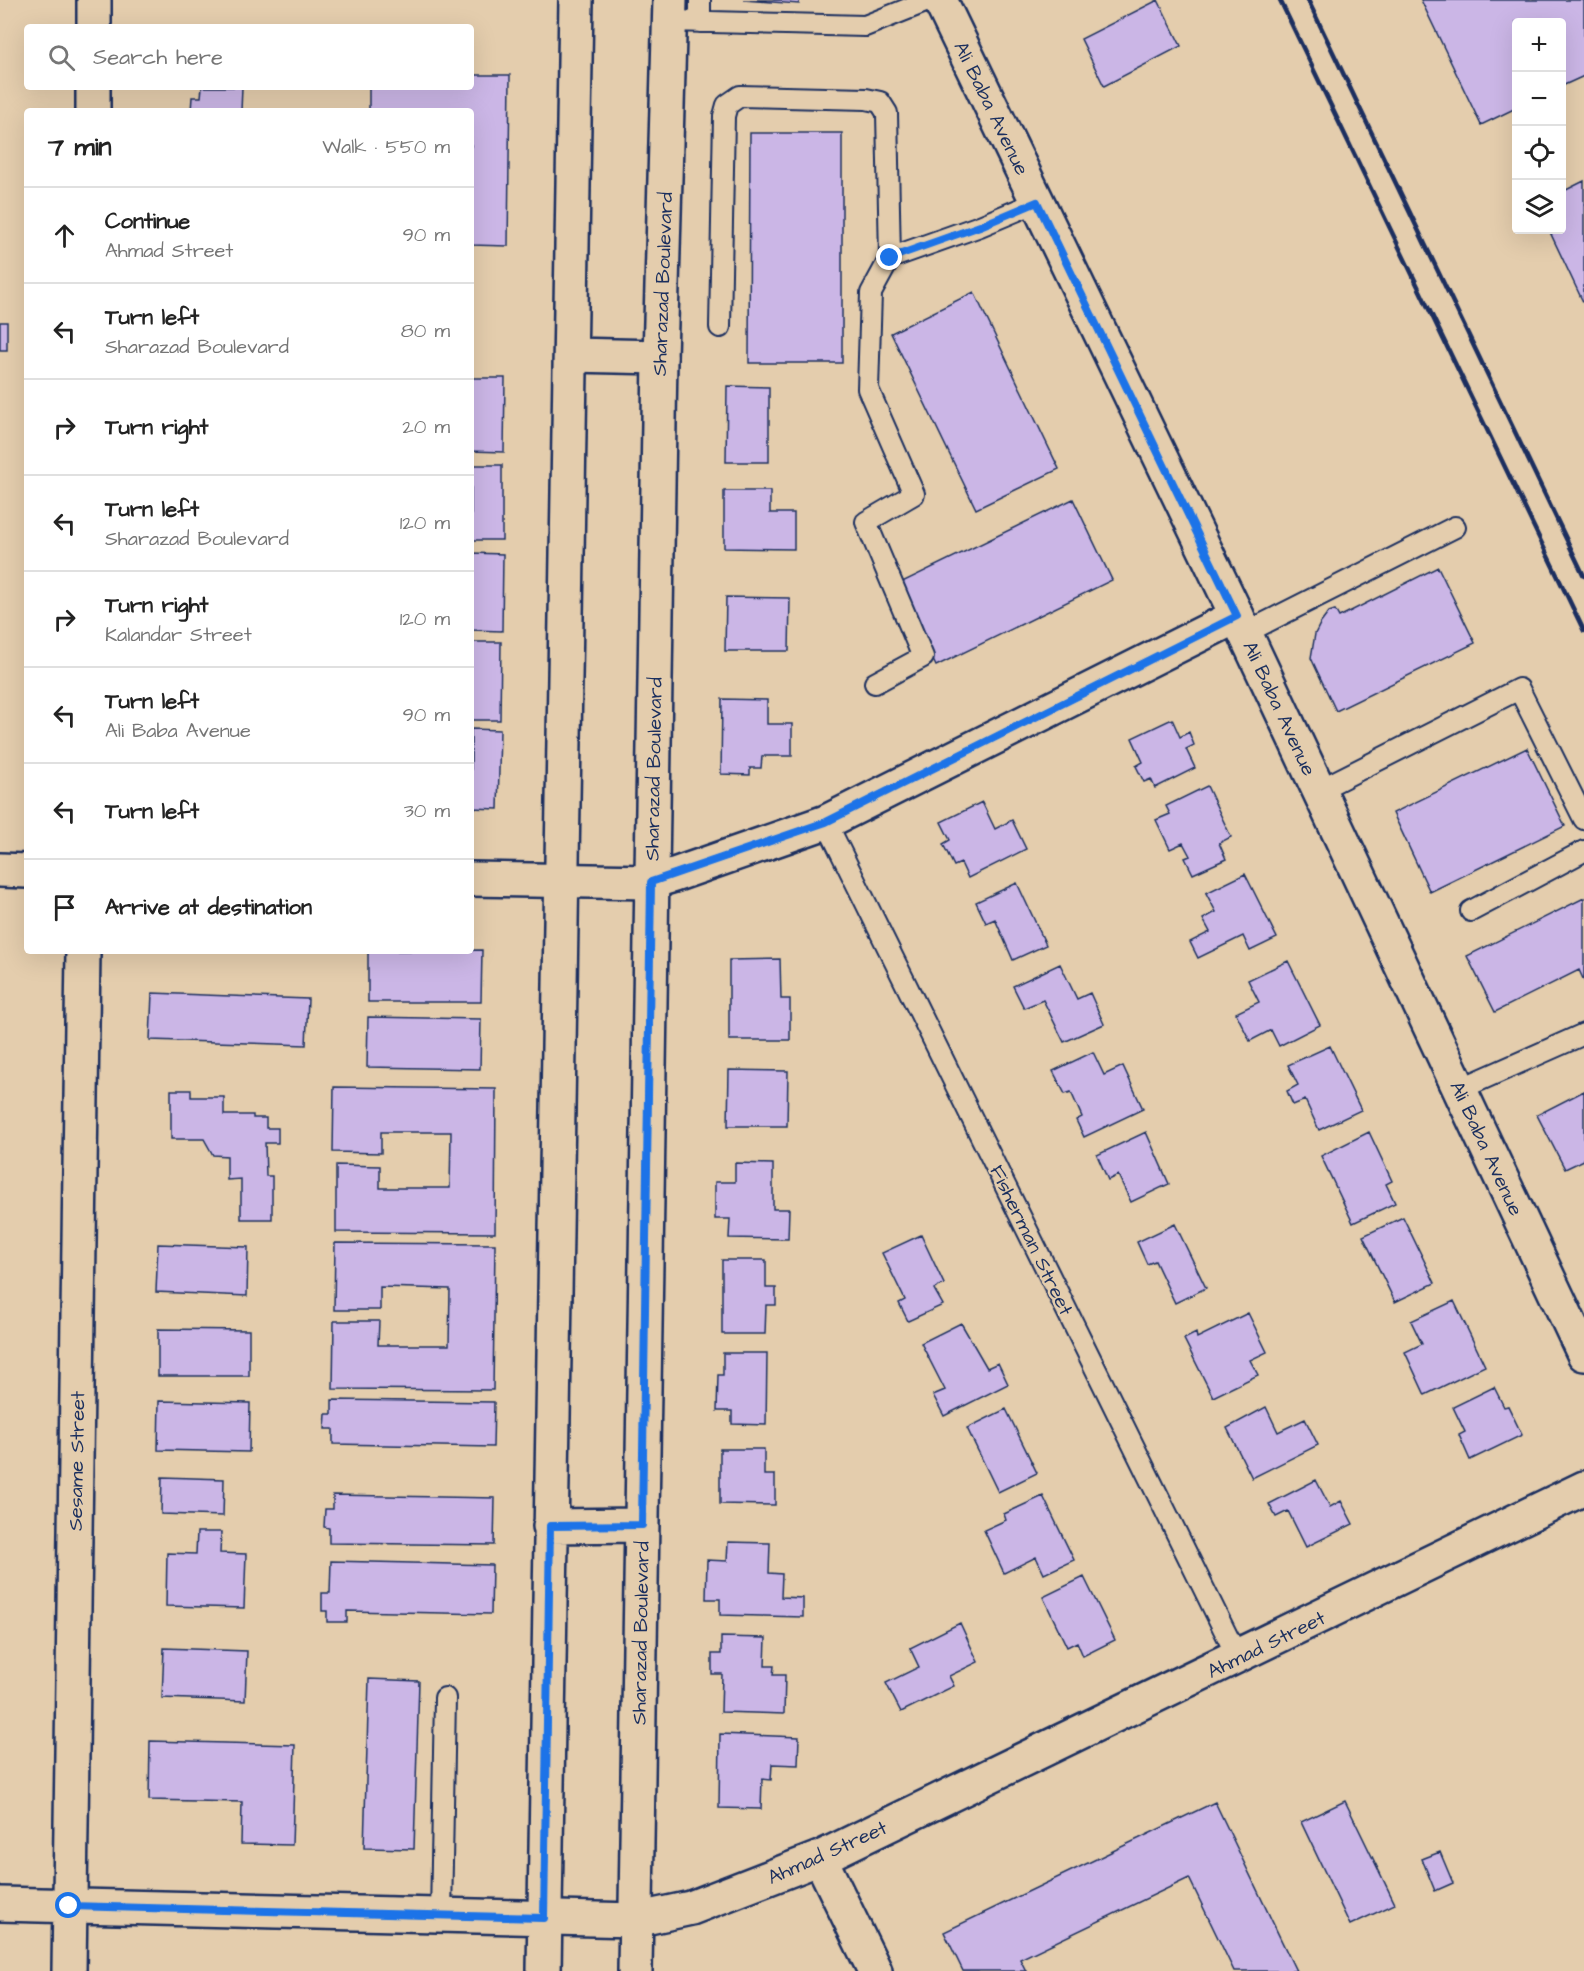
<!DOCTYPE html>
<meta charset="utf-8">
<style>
body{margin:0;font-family:"Architects Daughter",sans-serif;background:#f6f6f6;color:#222}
.controls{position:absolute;right:18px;top:18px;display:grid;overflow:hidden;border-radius:6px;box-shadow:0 6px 24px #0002}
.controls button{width:54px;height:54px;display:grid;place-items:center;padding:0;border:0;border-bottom:2px solid #e0e0e0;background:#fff;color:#222;font:30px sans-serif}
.stop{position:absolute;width:18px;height:18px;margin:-14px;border:4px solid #1a73e8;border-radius:50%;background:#fff}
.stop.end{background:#1a73e8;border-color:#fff;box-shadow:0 2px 6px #0008}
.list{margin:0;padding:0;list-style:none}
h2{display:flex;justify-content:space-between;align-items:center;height:78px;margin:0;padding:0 24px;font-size:26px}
h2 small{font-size:20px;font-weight:400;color:#767676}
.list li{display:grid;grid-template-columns:39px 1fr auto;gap:18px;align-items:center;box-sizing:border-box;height:96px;padding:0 24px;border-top:2px solid #e0e0e0}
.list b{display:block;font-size:22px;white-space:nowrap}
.list p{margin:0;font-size:20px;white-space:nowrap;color:#767676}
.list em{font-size:20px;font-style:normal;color:#767676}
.icon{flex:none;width:33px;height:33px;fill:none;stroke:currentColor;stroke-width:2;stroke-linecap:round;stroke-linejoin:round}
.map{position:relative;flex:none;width:1584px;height:1971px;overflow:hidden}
.search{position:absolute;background:#fff;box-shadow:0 6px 24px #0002;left:24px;top:24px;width:450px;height:66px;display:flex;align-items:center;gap:15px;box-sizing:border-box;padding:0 21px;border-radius:6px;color:#767676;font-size:22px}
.panel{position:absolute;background:#fff;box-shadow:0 6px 24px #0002;left:24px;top:108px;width:450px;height:846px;border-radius:6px}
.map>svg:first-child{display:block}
</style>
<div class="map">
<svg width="1584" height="1971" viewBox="0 0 1584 1971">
<rect width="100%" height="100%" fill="#e4cdad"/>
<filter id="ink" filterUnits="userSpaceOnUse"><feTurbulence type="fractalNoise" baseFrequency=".0167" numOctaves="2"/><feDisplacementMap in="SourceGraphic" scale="12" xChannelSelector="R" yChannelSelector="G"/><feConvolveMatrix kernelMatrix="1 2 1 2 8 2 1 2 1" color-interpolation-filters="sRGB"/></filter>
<g filter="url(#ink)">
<!-- building -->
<path fill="#cbb6e6" stroke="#1b2f5e" stroke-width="1.5" d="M743,0H799V4Z
M1158,0L1181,46L1104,86L1081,39Z
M1421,0H1584V76L1562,86V22H1516V108L1481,125Z
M471,75H510L508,246L471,245V111H369V87H471Z
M202,87H242L241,111H191L192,97H201Z
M750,133H842V363H749Z
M1584,181V304L1549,230H1562V192Z
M974,292L1059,469L976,509L891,333Z
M0,322H7V350H0Z
M471,378H505L504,452L471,451Z
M727,386L769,387V462H726Z
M471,465H502V540H471Z
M724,491H770V513H794V549L724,548Z
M1073,499L1112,580L936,666L896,585Z
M471,553L503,554L502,631L471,630Z
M1438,567L1475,643L1336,711L1311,658L1315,634L1320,624L1329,612L1335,610L1339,617Z
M726,597L790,598L789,651H725Z
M471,642H501L500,720H471Z
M722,699L767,700V724H792V756H762L761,768H750V775L721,774Z
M1172,719L1180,737L1189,732L1194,745L1186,749L1195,768L1155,788L1151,779L1144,782L1136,766L1143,762L1132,738Z
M471,729L500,730L498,809L471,808Z
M1527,748L1565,826L1430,892L1393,813Z
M1207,786L1231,837L1219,843L1226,859L1193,874L1185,858L1190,856L1183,843L1170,849L1156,820L1170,814L1166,806Z
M982,802L995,829L1012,820L1026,849L968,878L961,863L954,866L943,844L950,840L941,822Z
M1245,874L1277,938L1250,951L1243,936L1198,958L1190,942L1210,932L1203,919L1216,912L1206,893Z
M1017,883L1046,945L1013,960L995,919L986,923L976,902Z
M1584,898V981L1579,970L1495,1012L1467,956Z
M482,950L481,1002H368V951Z
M780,959L781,999H790V1040H729V960Z
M1288,961L1320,1025L1279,1046L1271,1030L1250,1041L1236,1013L1259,1002L1248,980Z
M1060,964L1077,999L1090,993L1104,1024L1064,1042L1043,1000L1024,1008L1013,986Z
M152,993L308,999L306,1045L150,1040Z
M368,1017L481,1019L480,1069L367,1067Z
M1330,1046L1361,1110L1319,1130L1305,1100L1293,1105L1287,1091L1298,1085L1288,1065Z
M1093,1052L1104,1075L1123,1066L1143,1109L1084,1137L1076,1120L1082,1117L1071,1092L1065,1094L1053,1071Z
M729,1070L788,1071L787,1126H728Z
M334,1087L496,1089L495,1233L336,1232V1165L380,1166V1188H450L451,1132H381V1153L333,1152Z
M171,1090H191V1097H224V1115H253V1118H266V1128H278V1143H265L266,1176H272V1219H241V1179L227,1180V1156L213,1155L204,1139H171Z
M1584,1091V1160L1565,1169L1537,1115Z
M1146,1132L1169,1184L1131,1202L1118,1175L1108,1180L1097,1155Z
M1369,1132L1392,1181L1386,1184L1395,1203L1353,1223L1321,1156Z
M735,1163L773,1164V1209H789L788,1239L729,1238L730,1219H715V1182H735Z
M1403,1217L1435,1283L1395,1302L1363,1236Z
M1175,1224L1206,1288L1175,1303L1155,1261L1147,1264L1137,1242Z
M921,1235L944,1284L934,1289L943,1305L908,1321L899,1303L905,1300L882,1253Z
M335,1243L495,1244L493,1390L333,1389L334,1321H379L378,1345H449L450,1289L380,1287V1310H334Z
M158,1244L248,1247L247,1296L156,1292Z
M722,1260H766V1288H776V1305H766L765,1334H722Z
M1454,1301L1485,1366L1425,1395L1405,1352L1422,1344L1411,1321Z
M1248,1313L1267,1352L1250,1360L1258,1375L1213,1397L1184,1339L1196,1333L1197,1338Z
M961,1323L987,1368L998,1363L1008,1384L944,1416L933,1395L945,1390L921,1343Z
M158,1329L249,1330V1376H158Z
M723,1353H767L766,1425L732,1424V1411H717L718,1375H723Z
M1494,1387L1504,1407L1508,1406L1522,1435L1470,1460L1459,1435L1465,1432L1453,1407Z
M332,1400L494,1402L493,1447L333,1444V1429H325L326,1414H332Z
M159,1401L250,1403L249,1452L158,1450Z
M1266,1407L1278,1432L1305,1419L1318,1445L1252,1478L1227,1428Z
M1006,1409L1037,1473L998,1492L967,1428Z
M720,1449H764V1475H775V1505L720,1504Z
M162,1477L224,1479L223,1516L161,1514Z
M1316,1480L1330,1507L1341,1501L1353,1524L1306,1547L1288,1511L1276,1517L1269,1504Z
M333,1495L495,1498L494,1545L329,1543V1528L324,1527L325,1509H333Z
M1043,1496L1074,1560L1044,1574L1036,1557L1004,1573L984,1530L1006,1520L1004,1514Z
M197,1532H221L220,1553L246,1554L244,1608L166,1606L167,1553L196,1554Z
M728,1542L770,1543L769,1573L782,1574L781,1597L803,1598V1617L720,1615V1599H706L707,1560L727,1561Z
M331,1561L492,1565L491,1614L347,1611V1622H327V1611H322V1593H330Z
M1084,1577L1115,1640L1083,1656L1077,1642L1067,1647L1043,1597Z
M960,1623L978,1662L949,1676L954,1686L901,1712L886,1683L919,1667L910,1648Z
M721,1637L766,1638L765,1666H774L773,1675H785L784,1714L721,1712L722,1674H712V1654H721Z
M164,1648L247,1651L245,1701L162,1698Z
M369,1679L419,1681L414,1849L364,1848Z
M720,1734L799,1737L798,1765L772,1764L771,1780L762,1779L761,1809L719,1808Z
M150,1741L295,1745L292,1845L241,1844L242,1802L149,1800Z
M1345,1801L1395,1904L1350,1925L1301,1822Z
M1215,1802L1296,1971H1234L1189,1878L1020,1959L1026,1971H963L944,1932Z
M1440,1852L1453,1883L1435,1891L1422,1859Z"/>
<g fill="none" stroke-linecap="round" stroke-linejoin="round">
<defs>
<path id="lane" d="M670,21L865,26L930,0
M700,22V0
M720,327L724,116L727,105L740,96L866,99L880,102L887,113L890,258
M1245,633L1455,527
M875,683L923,657L866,522L914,494L868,389L871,293L890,258L980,226L1037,202
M1319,790L1519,689L1584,819
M826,822L1238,1658
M1471,911L1584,851
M1460,1089L1584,1034
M441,1916L445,1698"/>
<path id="street" d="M94,27V0
M93,111V87
M571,355L660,357
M0,870L27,871
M471,879L651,882L674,875L826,822L1237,616
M820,1858L875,1971
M0,1904L635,1920L691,1908L820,1858L1584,1488
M69,1971L83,951"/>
<path id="secondary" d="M940,0L1237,616L1584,1354
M550,1526L642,1525
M544,1971L576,0
M635,1971L660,357L670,0"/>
</defs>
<!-- lane casing -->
<use href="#lane" stroke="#1b2f5e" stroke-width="24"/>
<!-- street casing -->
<use href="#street" stroke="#1b2f5e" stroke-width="38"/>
<!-- secondary casing -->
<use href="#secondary" stroke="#1b2f5e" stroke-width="38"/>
<!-- lane -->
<use href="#lane" stroke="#e4cdad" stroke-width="20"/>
<!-- street -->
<use href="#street" stroke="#e4cdad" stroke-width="33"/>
<!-- secondary -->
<use href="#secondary" stroke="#e4cdad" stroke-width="33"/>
<!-- rail -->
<path stroke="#1b2f5e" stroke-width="4.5" d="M1280,0L1584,631
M1308,0L1584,576"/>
</g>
</g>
<g fill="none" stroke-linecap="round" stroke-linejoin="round" filter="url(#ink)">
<!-- route -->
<path stroke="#1a73e8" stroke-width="8" d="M69,1906L544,1918L550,1526L642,1525L651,882L826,822L1237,616L1037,202L980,226L890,258"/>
</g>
<g text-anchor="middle" stroke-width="4.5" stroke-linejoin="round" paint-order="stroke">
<!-- street labels -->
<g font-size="20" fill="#1b2f5e" stroke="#e4cdad">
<text transform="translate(992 108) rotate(64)" y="7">Ali Baba Avenue</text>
<text transform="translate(662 284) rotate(-88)" y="7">Sharazad Boulevard</text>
<text transform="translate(1280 708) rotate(65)" y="7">Ali Baba Avenue</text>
<text transform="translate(653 769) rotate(-89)" y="7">Sharazad Boulevard</text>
<text transform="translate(1487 1148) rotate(65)" y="7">Ali Baba Avenue</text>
<text transform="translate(1032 1240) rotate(64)" y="7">Fisherman Street</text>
<text transform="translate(76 1461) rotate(-89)" y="7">Sesame Street</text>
<text transform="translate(640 1633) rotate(-89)" y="7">Sharazad Boulevard</text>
<text transform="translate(1266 1644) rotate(-26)" y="7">Ahmad Street</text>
<text transform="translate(827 1852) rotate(-24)" y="7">Ahmad Street</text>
</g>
</g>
</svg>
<div class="controls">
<button>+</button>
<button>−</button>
<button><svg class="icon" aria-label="locate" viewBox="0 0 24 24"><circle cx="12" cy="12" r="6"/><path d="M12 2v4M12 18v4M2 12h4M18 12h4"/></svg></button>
<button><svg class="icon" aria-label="layers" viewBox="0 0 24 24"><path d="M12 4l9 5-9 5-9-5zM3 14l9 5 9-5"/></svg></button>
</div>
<div class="stop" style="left:69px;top:1906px"></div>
<div class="stop end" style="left:890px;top:258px"></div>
<div class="search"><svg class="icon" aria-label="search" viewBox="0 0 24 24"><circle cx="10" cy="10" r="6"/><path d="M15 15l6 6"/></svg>Search here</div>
<section class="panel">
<h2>7 min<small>Walk · 550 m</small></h2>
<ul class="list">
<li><svg class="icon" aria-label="ahead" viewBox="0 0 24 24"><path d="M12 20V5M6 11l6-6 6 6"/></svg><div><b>Continue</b><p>Ahmad Street</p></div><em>90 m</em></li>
<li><svg class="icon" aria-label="left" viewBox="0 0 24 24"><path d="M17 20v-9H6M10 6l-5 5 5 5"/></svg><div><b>Turn left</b><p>Sharazad Boulevard</p></div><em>80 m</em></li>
<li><svg class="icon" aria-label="right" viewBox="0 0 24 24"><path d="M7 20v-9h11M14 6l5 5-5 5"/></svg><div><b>Turn right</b></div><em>20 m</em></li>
<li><svg class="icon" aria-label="left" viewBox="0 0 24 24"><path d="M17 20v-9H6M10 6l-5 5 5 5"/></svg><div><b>Turn left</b><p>Sharazad Boulevard</p></div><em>120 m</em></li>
<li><svg class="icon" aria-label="right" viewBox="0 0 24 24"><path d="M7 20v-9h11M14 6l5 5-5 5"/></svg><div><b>Turn right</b><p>Kalandar Street</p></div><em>120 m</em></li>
<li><svg class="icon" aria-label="left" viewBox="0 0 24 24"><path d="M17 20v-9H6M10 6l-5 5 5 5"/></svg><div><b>Turn left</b><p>Ali Baba Avenue</p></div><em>90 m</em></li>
<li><svg class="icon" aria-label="left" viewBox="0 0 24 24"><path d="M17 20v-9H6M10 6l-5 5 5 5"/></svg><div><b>Turn left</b></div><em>30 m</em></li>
<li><svg class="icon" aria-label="arrive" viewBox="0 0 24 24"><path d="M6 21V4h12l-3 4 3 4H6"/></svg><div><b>Arrive at destination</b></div></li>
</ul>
</section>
</div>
